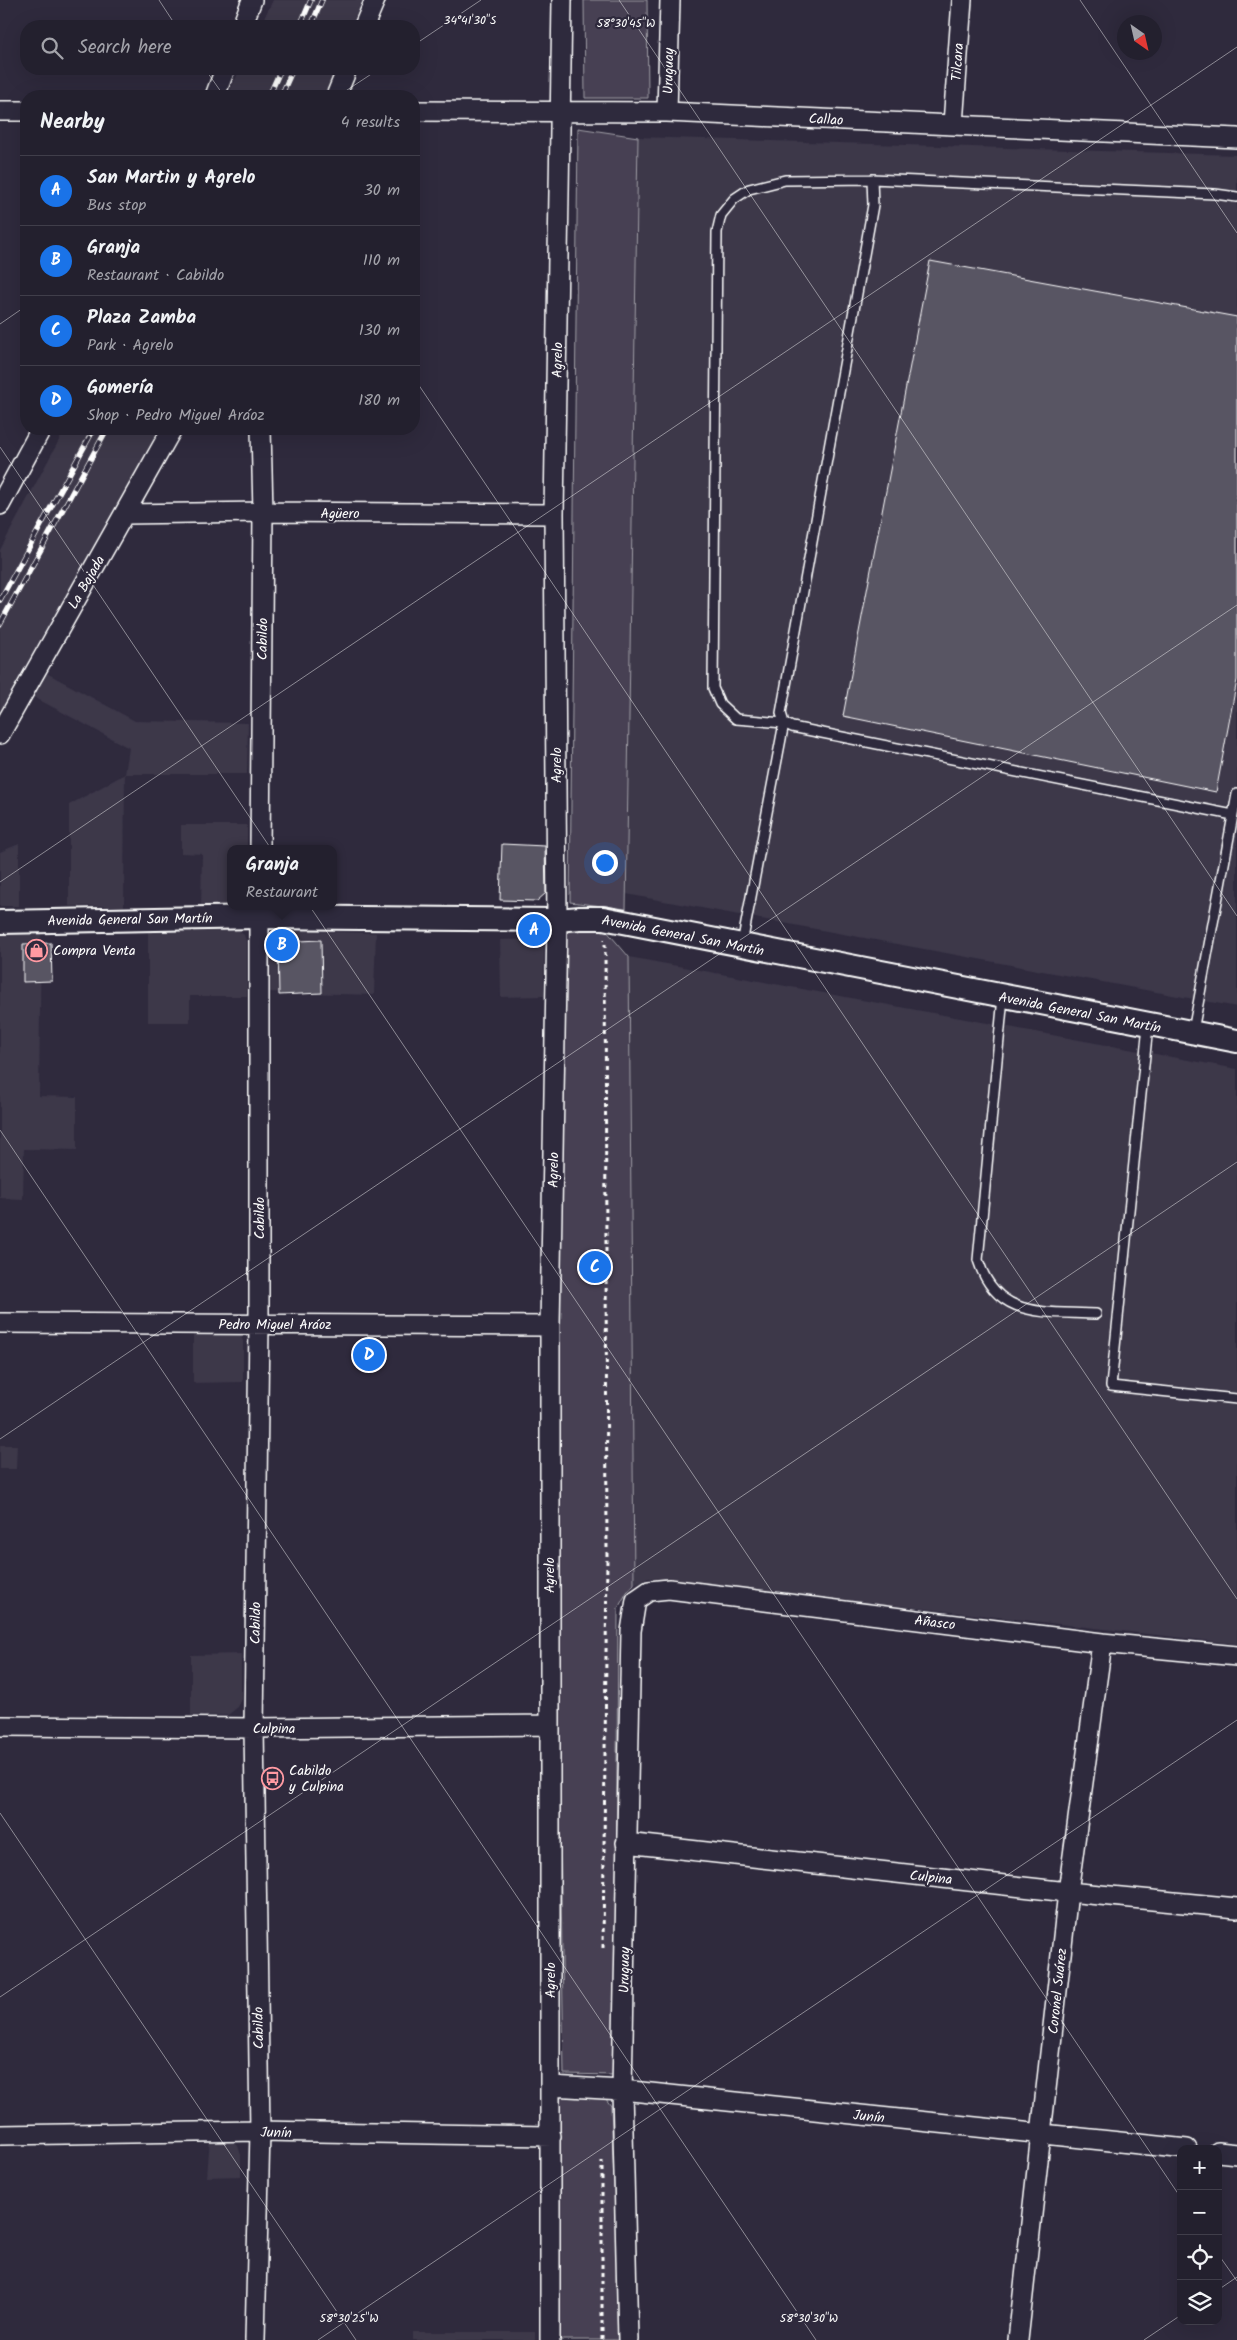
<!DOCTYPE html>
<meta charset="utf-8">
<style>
body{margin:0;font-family:Kalam,sans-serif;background:#2f2d3a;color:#f1f3f6}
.controls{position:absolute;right:15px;bottom:15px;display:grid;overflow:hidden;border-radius:10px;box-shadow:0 5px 20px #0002}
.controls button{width:45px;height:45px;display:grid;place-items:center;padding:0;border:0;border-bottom:1px solid #403e4a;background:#23202e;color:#f1f3f6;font:25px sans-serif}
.compass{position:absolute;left:1117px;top:15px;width:45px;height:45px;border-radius:50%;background:#23202e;box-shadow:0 5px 20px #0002;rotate:146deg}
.you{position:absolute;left:604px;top:862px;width:18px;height:18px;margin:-12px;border:4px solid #fff;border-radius:50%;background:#1a73e8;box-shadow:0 0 0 8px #1a73e833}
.badge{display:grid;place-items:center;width:32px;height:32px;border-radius:50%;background:#1a73e8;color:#fff;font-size:16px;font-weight:700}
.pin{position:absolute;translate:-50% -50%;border:2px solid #fff;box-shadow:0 1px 5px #0006}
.popup{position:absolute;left:227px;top:845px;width:110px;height:65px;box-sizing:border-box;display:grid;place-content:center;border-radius:10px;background:#23202e;filter:drop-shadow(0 1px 4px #0005);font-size:16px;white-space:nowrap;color:#a3a3aa}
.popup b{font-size:19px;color:#f1f3f6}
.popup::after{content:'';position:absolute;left:50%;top:100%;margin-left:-10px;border:10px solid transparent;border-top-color:#23202e}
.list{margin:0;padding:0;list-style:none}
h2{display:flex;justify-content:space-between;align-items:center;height:65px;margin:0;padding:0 20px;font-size:21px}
h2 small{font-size:16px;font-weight:400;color:#a3a3aa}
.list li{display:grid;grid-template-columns:32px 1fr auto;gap:15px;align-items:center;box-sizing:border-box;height:70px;padding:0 20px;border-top:1px solid #403e4a}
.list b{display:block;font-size:19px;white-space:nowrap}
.list p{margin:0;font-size:16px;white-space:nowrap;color:#a3a3aa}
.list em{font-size:16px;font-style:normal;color:#a3a3aa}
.icon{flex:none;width:28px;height:28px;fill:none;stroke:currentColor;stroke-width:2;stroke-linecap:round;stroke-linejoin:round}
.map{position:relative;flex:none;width:1237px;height:2340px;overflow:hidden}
.search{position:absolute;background:#23202e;box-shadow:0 5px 20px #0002;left:20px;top:20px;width:400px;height:55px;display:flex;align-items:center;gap:12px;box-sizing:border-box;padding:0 18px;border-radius:20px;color:#a3a3aa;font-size:19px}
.panel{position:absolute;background:#23202e;box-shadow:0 5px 20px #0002;left:20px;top:90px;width:400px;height:345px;border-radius:20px}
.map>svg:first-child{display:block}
</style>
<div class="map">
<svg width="1237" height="2340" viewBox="0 0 1237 2340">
<rect width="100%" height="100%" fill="#2f2a3d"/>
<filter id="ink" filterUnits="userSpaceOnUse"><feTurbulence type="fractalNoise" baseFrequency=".02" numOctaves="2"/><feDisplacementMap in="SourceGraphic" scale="10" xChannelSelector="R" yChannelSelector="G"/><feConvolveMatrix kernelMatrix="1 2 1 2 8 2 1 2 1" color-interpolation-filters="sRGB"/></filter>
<g filter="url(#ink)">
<!-- built -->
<path fill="#3c3749" d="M273,0H365L355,26H260Z
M240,69H339L328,96H227Z
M638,137L1237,155V1007L626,894Z
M65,429H164L0,726V550Z
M43,671L135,721L248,723L247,774H125L124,906H69V805L125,774L129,748L30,695Z
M181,825H247V849H231V906H240L201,907L202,854L181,853Z
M19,844V906H0V852Z
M148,929L239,931L244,935L247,943V996H190V1022H148Z
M0,930H41L39,1096L77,1097V1150L24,1149L23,1199L0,1198Z
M284,930L376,933L374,995L267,992L269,942Z
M539,939L544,946V996L501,997L500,940Z
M629,957L1237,1069V1644L649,1578L634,1584Z
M193,1331L240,1333L243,1341V1382L193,1383Z
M0,1445H17L16,1469H0Z
M241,1654V1701L238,1707L228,1715L191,1716V1655Z
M210,2136L226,2137L238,2146L241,2155V2176L207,2177Z
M413,2332H535V2340H413Z"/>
<!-- green -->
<path fill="#464152" stroke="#a2a0a8" d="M584,0H647L648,98H585Z
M578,128L638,137L626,909L570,902Z
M572,927L605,929L629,957L634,1584L627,1592L618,1608L615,2075L564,2074L556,1577L563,932Z
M559,2093L603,2095L611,2106L620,2340H558Z"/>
<!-- building -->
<path fill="#595564" stroke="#fff" d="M930,261L1237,317V680L1216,792L843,716Z
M502,844L545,846L546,893L537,901L500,900Z
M321,940L322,993L279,995L278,942Z
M51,943L52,981L23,982V944Z"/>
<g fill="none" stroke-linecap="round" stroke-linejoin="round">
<defs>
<path id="service" d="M872,179L873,205L781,713L784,723L792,727L1233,815
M742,944L784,723L736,719L720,704L713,688L717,232L721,215L734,199L749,189L785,180L872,179L1215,194L1237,197
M1003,997L978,1260C997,1320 1045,1311 1096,1314
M1148,1026L1111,1386L1237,1399
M1193,1031L1237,794"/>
<path id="minor" d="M242,26L252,0
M364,26L375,0
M215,96L225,69
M336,96L347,69
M0,111H26
M414,111L667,112L1237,138
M667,112L670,0
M953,124L962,0
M0,505L41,429
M125,514L263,512L554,514
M0,734L172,429
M260,849L263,512L261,429
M0,1323L550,1326
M0,1726L254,1728L549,1725
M626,1843L1068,1892L1237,1908
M551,2086L622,2090L1187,2149
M0,2135L260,2131L551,2136
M1218,2152L1237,2154
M255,2340L260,2131L254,1728L259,1324V906
M550,2340V1326L557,920L554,514L562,0
M628,2340L622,2090L631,1631L636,1600L649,1591L669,1589L1102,1643L1237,1656
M1018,2340L1068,1892L1102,1643"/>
<path id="tertiary" d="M0,922L259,917L557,920L580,918H603L1237,1041"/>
</defs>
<!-- service casing -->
<use href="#service" stroke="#fff" stroke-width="12"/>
<!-- minor casing -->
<use href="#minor" stroke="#fff" stroke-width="22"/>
<!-- tertiary casing -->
<use href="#tertiary" stroke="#fff" stroke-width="26"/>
<!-- path -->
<path stroke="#fff" stroke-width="3" stroke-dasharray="4 4" stroke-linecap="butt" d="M603,1948L607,1557L605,939
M602,2340V2161"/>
<!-- service -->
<use href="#service" stroke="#2f2a3d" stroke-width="9"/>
<!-- minor -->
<use href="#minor" stroke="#2f2a3d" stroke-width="19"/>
<!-- tertiary -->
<use href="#tertiary" stroke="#2f2a3d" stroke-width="22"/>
<defs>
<path id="rail" d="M300,26L311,0
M311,26L322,0
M269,96L281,69
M281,96L293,69
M0,600L94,429
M0,624L107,429"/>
</defs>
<!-- rail casing -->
<use href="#rail" stroke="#fff" stroke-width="5.5"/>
<!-- rail -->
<use href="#rail" stroke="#2f2a3d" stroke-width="4" stroke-dasharray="11" stroke-linecap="butt"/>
</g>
</g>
<!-- ticks -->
<path fill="none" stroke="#fff" stroke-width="1" stroke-opacity="0.45" d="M159,0L176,26M619,0L1237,916M1080,0L1237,233M414,45L481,0M205,69L224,96M338,96L379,69M0,324L26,306M414,378L1237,1599M0,447L1181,2198M0,882L1237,47M0,1130L816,2340M0,1439L1237,605M0,1813L356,2340M0,1997L1237,1162M1218,2254L1237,2281M1218,2290L1237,2277M318,2340L1237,1720M1144,2340L1181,2315"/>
<!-- icons -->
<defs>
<symbol id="shop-ring" viewBox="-11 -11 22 22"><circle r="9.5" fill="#2f2a3d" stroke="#ff9aa2" stroke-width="1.5"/><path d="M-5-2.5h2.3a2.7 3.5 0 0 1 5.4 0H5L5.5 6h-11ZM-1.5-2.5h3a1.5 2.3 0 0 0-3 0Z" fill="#ff9aa2"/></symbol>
<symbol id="bus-ring" viewBox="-11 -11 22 22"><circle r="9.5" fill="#2f2a3d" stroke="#ff9aa2" stroke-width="1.5"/><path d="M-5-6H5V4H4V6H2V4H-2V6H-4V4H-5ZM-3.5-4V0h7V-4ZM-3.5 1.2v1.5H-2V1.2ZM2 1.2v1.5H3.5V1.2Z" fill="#ff9aa2"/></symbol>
</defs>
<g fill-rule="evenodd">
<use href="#shop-ring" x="24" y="938" width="25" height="25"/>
<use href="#bus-ring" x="260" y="1766" width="25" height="25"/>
</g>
<g text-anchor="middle" stroke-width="4.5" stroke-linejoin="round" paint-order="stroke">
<!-- street labels -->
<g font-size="14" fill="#fff" stroke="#2f2a3d">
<text transform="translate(957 62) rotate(-86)" y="5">Tilcara</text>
<text transform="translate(668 71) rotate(-89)" y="5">Uruguay</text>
<text transform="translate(826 119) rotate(3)" y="5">Callao</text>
<text transform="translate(557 360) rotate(-89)" y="5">Agrelo</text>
<text x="340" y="518">Agüero</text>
<text transform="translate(86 582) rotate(-60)" y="5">La Bajada</text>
<text transform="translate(262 639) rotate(-89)" y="5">Cabildo</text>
<text transform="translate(556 765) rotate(-90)" y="5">Agrelo</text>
<text transform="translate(130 919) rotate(-1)" y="5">Avenida General San Martín</text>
<text transform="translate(683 935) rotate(11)" y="5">Avenida General San Martín</text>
<text transform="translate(1080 1012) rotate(11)" y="5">Avenida General San Martín</text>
<text transform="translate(553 1170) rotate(-89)" y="5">Agrelo</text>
<text transform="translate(259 1218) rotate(-90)" y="5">Cabildo</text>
<text x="275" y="1329">Pedro Miguel Aráoz</text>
<text transform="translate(549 1575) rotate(-90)" y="5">Agrelo</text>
<text transform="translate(935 1622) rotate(7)" y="5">Añasco</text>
<text transform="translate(255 1623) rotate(-89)" y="5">Cabildo</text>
<text x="274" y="1733">Culpina</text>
<text transform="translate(931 1877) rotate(6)" y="5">Culpina</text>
<text transform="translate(624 1970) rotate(-89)" y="5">Uruguay</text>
<text transform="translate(550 1980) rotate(-90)" y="5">Agrelo</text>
<text transform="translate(1057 1991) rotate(-84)" y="5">Coronel Suárez</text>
<text transform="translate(258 2028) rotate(-91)" y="5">Cabildo</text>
<text transform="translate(869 2116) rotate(6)" y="5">Junín</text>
<text transform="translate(276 2132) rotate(1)" y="5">Junín</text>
</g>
<!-- poi labels -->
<g font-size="14" fill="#fff" stroke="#2f2a3d" text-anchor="start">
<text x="53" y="955">Compra Venta</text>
<text x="289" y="1775">Cabildo<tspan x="289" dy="16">y Culpina</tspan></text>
</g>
</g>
<g font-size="12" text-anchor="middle" fill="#fff" stroke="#2f2a3d" stroke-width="4.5" stroke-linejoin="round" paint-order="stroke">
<text x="470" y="24">34°41'30"S</text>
<text x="626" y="27">58°30'45"W</text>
<text x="349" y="2322">58°30'25"W</text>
<text x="809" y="2322">58°30'30"W</text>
</g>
</svg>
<div class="controls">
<button>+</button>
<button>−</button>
<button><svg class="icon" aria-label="locate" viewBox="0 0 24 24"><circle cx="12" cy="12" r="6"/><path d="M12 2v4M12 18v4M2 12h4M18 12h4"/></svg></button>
<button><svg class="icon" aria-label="layers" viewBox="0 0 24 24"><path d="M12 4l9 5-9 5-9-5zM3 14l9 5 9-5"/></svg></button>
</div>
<svg class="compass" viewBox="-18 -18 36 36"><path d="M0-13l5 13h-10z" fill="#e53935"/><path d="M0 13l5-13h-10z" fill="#a3a3aa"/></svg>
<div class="you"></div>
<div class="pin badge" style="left:534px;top:930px">A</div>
<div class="pin badge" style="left:282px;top:945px">B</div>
<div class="popup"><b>Granja</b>Restaurant</div>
<div class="pin badge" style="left:595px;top:1267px">C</div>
<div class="pin badge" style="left:369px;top:1355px">D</div>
<div class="search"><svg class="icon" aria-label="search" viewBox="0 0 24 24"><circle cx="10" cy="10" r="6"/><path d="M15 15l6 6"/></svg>Search here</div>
<section class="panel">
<h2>Nearby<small>4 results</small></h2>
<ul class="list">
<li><span class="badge">A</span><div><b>San Martin y Agrelo</b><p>Bus stop</p></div><em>30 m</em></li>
<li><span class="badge">B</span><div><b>Granja</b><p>Restaurant · Cabildo</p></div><em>110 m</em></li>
<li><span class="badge">C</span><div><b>Plaza Zamba</b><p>Park · Agrelo</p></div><em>130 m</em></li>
<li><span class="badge">D</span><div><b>Gomería</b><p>Shop · Pedro Miguel Aráoz</p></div><em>180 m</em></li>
</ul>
</section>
</div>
